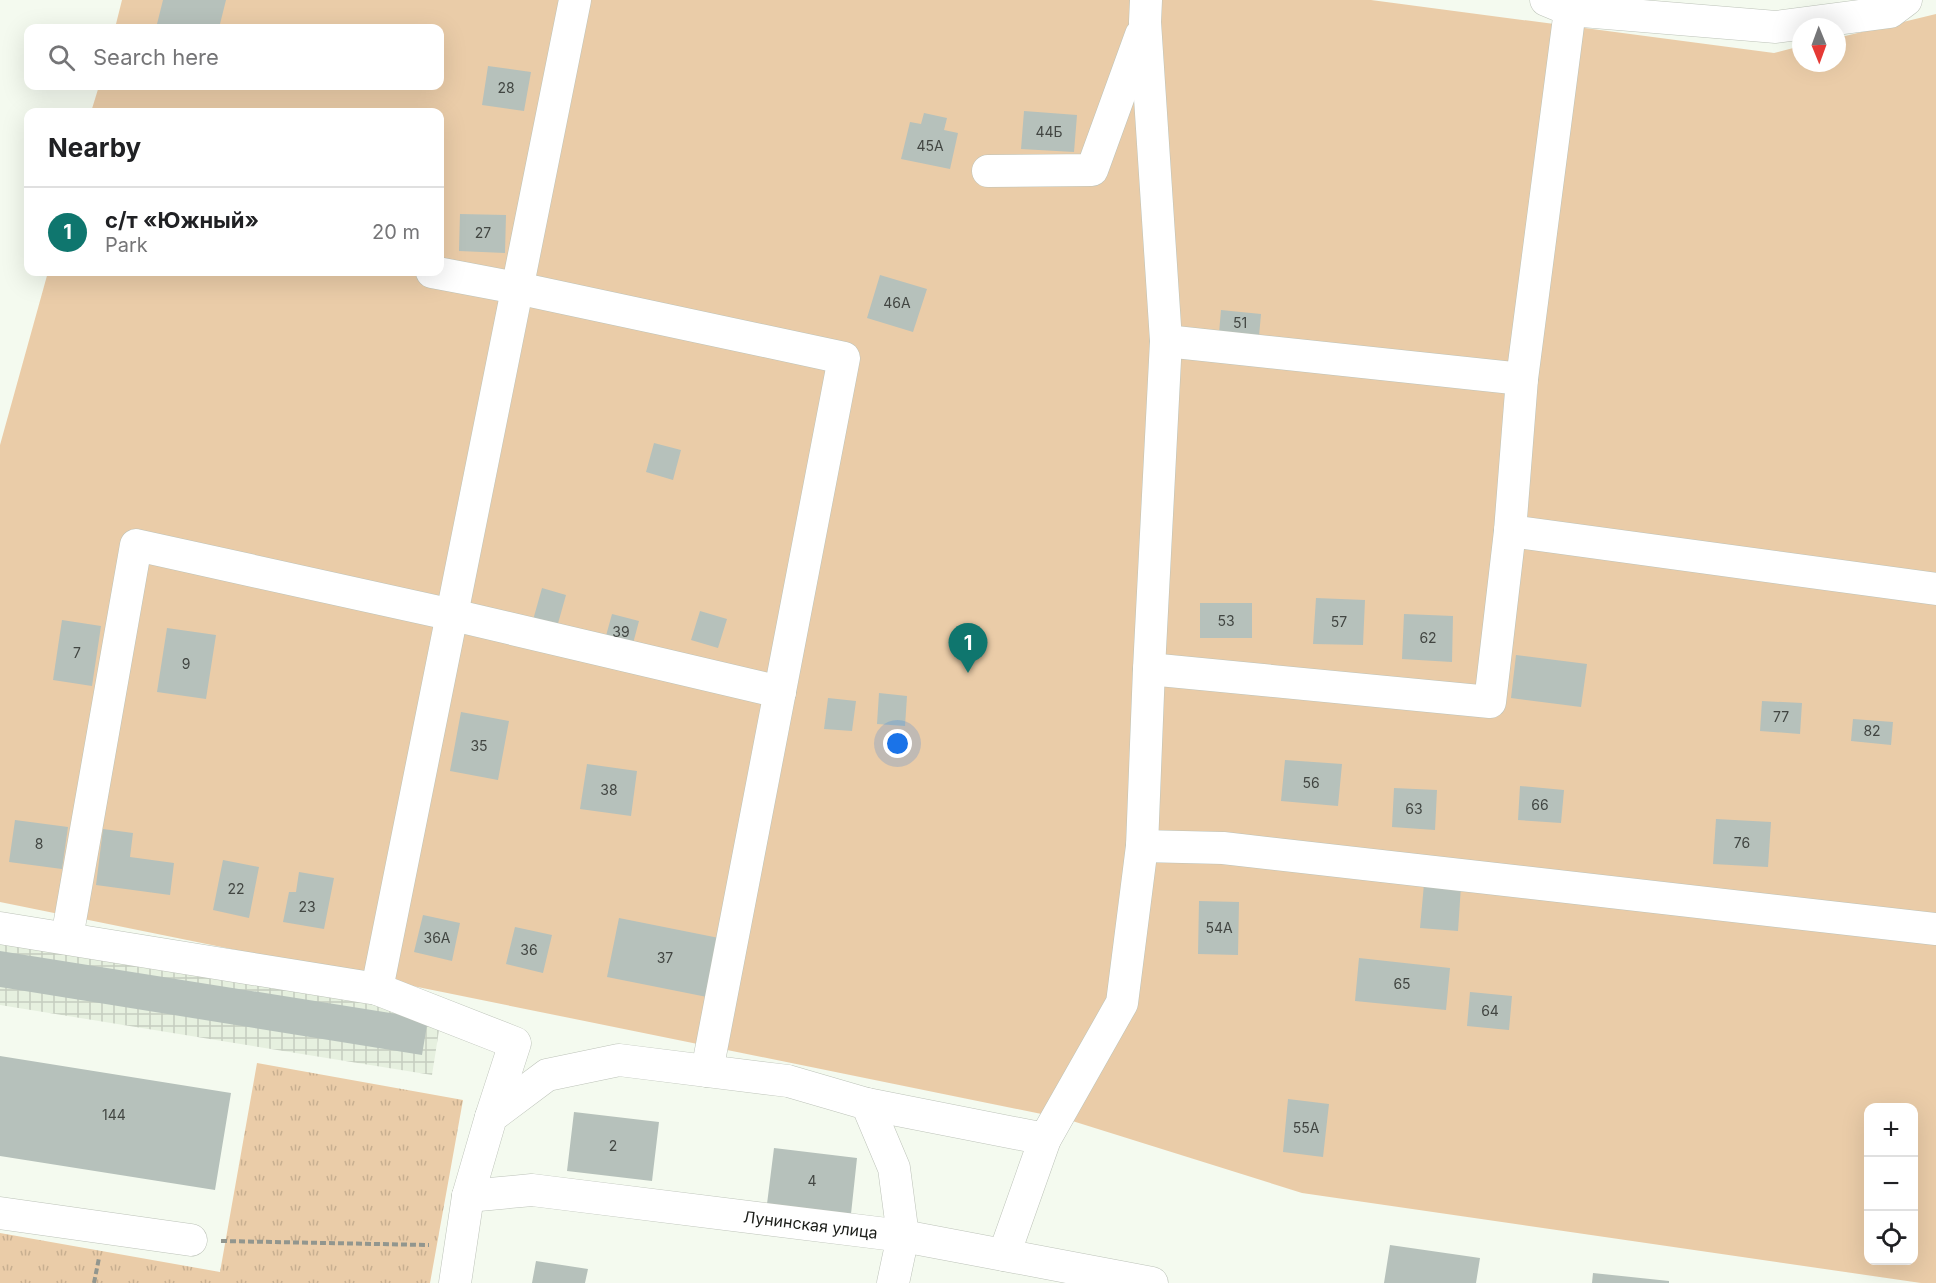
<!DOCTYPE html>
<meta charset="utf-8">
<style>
body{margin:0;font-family:Inter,sans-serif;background:#f6f6f6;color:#202124}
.controls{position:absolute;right:18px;bottom:18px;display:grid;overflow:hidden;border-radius:12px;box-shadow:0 6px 24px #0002}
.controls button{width:54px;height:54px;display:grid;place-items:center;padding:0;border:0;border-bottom:2px solid #e0e0e0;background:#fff;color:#202124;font:30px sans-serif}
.compass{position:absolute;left:1792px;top:18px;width:54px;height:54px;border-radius:50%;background:#fff;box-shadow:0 6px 24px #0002;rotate:179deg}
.you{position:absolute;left:898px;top:744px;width:21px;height:21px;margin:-15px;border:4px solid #fff;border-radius:50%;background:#1a73e8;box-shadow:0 0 0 9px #1a73e833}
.badge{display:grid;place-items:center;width:39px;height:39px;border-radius:50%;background:#0f766e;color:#fff;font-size:20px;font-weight:700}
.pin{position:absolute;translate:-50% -50px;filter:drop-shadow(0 2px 3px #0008)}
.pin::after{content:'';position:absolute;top:32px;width:21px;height:18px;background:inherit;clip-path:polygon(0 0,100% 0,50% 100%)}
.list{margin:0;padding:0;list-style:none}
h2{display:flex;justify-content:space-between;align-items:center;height:78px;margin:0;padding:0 24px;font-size:26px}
h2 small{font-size:20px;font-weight:400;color:#757577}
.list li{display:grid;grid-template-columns:39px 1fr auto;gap:18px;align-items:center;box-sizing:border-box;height:90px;padding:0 24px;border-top:2px solid #e0e0e0}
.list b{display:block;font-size:22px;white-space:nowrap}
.list p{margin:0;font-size:20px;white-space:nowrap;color:#757577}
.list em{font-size:20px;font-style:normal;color:#757577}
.icon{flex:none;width:33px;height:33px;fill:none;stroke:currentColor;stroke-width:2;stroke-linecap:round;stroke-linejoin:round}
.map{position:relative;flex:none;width:1936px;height:1283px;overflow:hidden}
.search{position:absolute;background:#fff;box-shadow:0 6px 24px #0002;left:24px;top:24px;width:420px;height:66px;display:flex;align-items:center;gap:15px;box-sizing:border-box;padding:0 21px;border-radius:12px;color:#757577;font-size:22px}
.panel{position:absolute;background:#fff;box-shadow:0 6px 24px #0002;left:24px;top:108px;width:420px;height:168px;border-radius:12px}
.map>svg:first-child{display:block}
</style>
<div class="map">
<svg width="1936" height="1283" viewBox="0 0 1936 1283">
<defs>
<pattern id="industrial-grid" width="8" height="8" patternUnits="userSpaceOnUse" patternTransform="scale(1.5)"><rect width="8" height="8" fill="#e6f0df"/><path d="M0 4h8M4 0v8" fill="none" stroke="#c5cdbf"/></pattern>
<pattern id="grass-tufts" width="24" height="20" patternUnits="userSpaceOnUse" patternTransform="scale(1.5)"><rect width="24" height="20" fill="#eacca8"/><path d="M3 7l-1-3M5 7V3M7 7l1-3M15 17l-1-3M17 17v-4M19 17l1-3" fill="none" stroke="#c8af90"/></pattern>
</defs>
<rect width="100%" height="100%" fill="#f4faef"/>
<!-- industrial -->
<path fill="url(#industrial-grid)" d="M0,936L443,1005L432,1075L0,1005Z"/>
<!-- grass -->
<path fill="url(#grass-tufts)" d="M257,1063L463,1100L430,1283H0V1233L220,1272Z"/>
<!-- garden -->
<path fill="#eacca8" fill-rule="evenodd" d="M122,0H1371L1774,53L1801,46V63H1837V38L1936,14V1283H1921L1302,1193L1066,1119L0,902V445L48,272H440V112H91L99,86H440V28H115ZM1868,1108H1914V1260H1868Z"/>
<!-- building -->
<path fill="#b6c1bb" d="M163,0H226L219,28H176L157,24Z
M488,66L531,72L524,111L482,105Z
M1024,111L1077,115L1074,152L1021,149Z
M924,113L947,118L944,130L958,133L950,169L901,159L910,122L921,124Z
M460,214L506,215L505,253L459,251Z
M880,275L927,289L913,332L867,318Z
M1221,310L1261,314L1259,336L1219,333Z
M654,443L681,450L673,480L646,472Z
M542,588L566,595L557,627L533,620Z
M1316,598L1365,600L1363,645L1313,644Z
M1200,603H1252V638H1200Z
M700,611L727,619L718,648L691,640Z
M612,614L639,621L631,651L604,643Z
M1404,614L1453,616L1452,662L1402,659Z
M62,620L101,626L92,686L53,680Z
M167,628L216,635L206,699L157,692Z
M1516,655L1587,664L1581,707L1511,698Z
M879,693L907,696L905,726L877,724Z
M828,698L856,701L852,731L824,729Z
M1762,701L1802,703L1800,734L1760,731Z
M461,712L509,721L498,780L450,771Z
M1853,719L1893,722L1891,745L1851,741Z
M1285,760L1342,764L1338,806L1281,801Z
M587,764L637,771L631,816L580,809Z
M1520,786L1564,790L1561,823L1518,820Z
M1394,788L1437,790L1435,830L1392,827Z
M1716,819L1771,822L1768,867L1713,864Z
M15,820L68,827L62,869L9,862Z
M103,829L133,833L130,857L174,863L170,895L96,885Z
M223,860L259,867L249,918L213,910Z
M299,872L334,878L324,929L283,922L289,892H296Z
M1424,884L1461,886L1458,931L1420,928Z
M1199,901L1239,902L1238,955L1198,954Z
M423,915L460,923L452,961L414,952Z
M619,918L724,939L712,998L607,977Z
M515,927L552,935L543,973L506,964Z
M0,951L428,1019L422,1055L0,987Z
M1359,958L1450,968L1446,1010L1355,1001Z
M1470,992L1512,996L1509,1030L1467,1026Z
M0,1056L231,1093L215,1190L0,1156Z
M1288,1099L1329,1104L1323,1157L1283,1152Z
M574,1112L659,1122L652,1181L567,1171Z
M774,1148L857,1158L851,1214L767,1204Z
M1390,1245L1480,1258L1476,1283H1384Z
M536,1261L588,1269L585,1283H532Z
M1593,1273L1669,1281V1283H1592Z"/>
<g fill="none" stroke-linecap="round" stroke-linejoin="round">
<defs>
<g id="minor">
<path d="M1546,0L1570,10L1776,27L1890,12L1906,0"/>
<path d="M988,171L1092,170L1141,35"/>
<path d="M432,272L517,288L844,358L707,1071"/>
<path d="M1166,341L1522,379"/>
<path d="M1510,531L1936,589"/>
<path d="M1149,669L1490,702L1510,531L1522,379L1570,10"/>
<path d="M1142,846L1223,848L1936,929"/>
<path d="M0,928L377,989L515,1043L491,1117"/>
<path d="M67,938L136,545L453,615L780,692"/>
<path d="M377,989L575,0"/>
<path d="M867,1104L1045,1139"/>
<path id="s1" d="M468,1196L532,1190L903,1236L1152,1283"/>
<path d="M0,1213L191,1240"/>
<path d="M1004,1255L1045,1139L1122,1003L1142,846L1149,669L1166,341L1145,22L1146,0"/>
<path d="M455,1283L468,1196L491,1117L547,1075L619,1060L788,1081L867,1104L894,1168L903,1236L893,1283"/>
</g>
</defs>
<!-- minor casing -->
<use href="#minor" stroke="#bdc3b9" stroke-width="33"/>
<!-- path -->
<path stroke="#92968e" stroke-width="4" stroke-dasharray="6 3" stroke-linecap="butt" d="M221,1241L429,1245
M94,1283L99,1258"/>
<!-- minor -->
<use href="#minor" stroke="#fff" stroke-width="32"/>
</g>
<g text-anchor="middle" stroke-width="5" stroke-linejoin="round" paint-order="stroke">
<!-- number labels -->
<g font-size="14" fill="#424642">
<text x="506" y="93">28</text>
<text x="1049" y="137">44Б</text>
<text x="930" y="151">45А</text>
<text x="483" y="238">27</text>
<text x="897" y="308">46А</text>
<text x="1240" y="328">51</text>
<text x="1226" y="626">53</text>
<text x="1339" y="627">57</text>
<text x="621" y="637">39</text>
<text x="1428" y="643">62</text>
<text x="77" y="658">7</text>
<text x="186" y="669">9</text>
<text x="1781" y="722">77</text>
<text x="1872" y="736">82</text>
<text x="479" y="751">35</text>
<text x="1311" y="788">56</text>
<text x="609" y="795">38</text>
<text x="1540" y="810">66</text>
<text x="1414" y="814">63</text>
<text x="1742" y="848">76</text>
<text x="39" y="849">8</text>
<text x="236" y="894">22</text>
<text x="307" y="912">23</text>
<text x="1219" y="933">54А</text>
<text x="437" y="943">36А</text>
<text x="529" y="955">36</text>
<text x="665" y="963">37</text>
<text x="1402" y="989">65</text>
<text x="1490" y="1016">64</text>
<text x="114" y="1120">144</text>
<text x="1306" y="1133">55А</text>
<text x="613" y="1151">2</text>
<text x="812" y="1186">4</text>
</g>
<!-- street labels -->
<g font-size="16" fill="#1b1d19" stroke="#fff">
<text dy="6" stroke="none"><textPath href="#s1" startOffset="345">Лунинская улица</textPath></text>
</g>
</g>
</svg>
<div class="controls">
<button>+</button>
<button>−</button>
<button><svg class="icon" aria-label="locate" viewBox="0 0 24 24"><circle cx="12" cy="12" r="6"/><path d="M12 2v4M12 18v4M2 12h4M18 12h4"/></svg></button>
</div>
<svg class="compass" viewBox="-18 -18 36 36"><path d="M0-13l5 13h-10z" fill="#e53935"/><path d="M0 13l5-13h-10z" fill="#757577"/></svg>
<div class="you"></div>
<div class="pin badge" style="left:968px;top:673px">1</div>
<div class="search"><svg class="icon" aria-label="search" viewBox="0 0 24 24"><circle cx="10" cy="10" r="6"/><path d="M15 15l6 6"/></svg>Search here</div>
<section class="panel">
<h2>Nearby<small></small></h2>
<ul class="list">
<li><span class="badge">1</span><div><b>с/т «Южный»</b><p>Park</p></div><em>20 m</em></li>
</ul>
</section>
</div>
